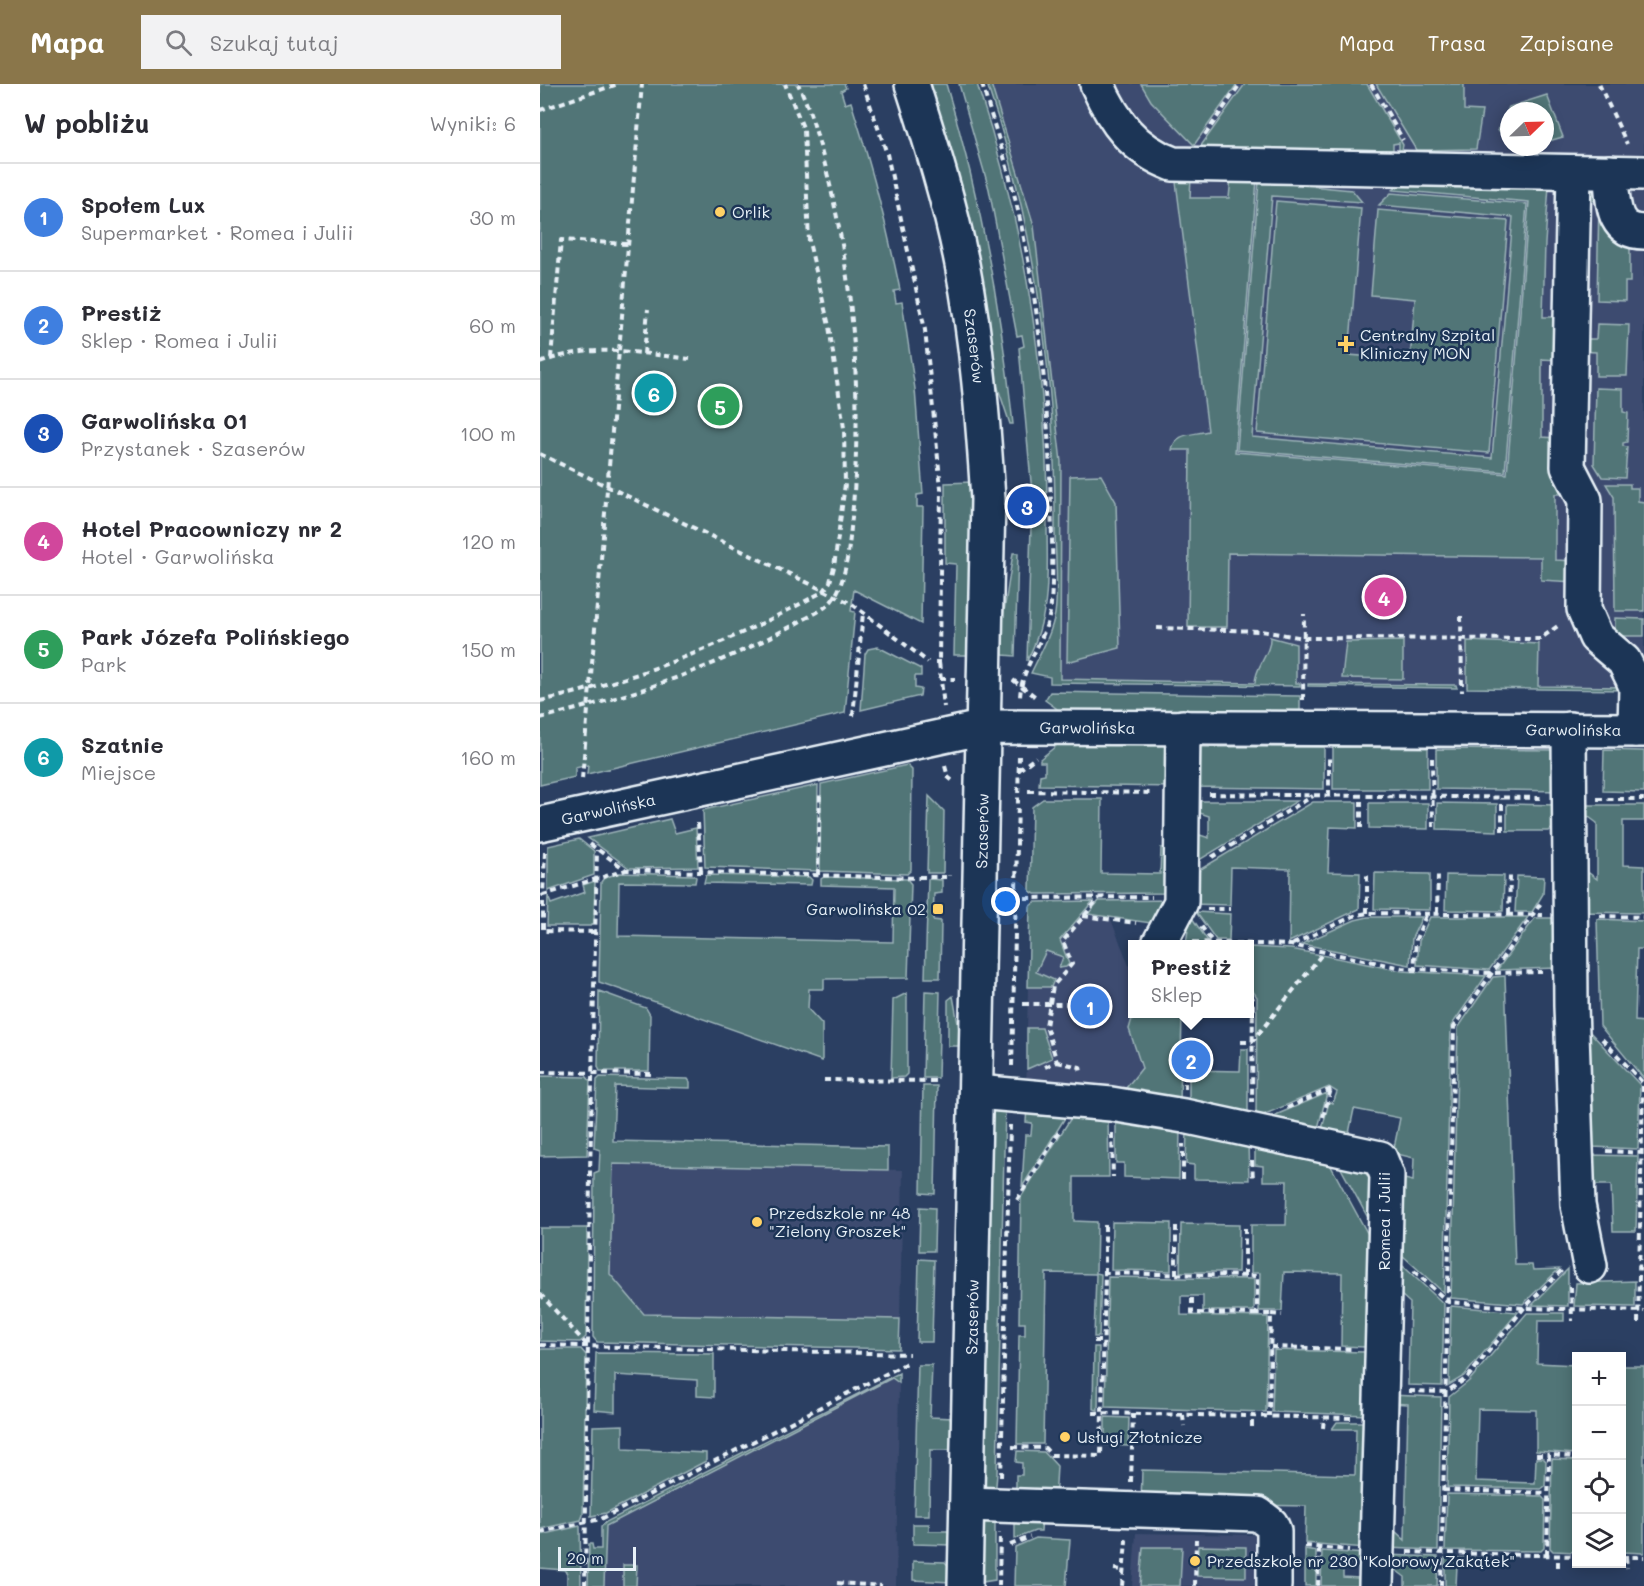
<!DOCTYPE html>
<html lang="pl">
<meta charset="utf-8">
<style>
body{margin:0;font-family:Mali,sans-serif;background:#f2f2f3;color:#2b2b33}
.controls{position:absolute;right:18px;bottom:18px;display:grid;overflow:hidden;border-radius:0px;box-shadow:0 3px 15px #0003}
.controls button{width:54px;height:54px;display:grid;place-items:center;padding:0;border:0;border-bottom:2px solid #e1e1e2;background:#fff;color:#2b2b33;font:30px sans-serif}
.compass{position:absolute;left:960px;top:18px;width:54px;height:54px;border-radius:50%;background:#fff;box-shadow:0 3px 15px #0003;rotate:67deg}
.scale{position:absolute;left:18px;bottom:15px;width:78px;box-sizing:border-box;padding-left:6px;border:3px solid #e8f1f8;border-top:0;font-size:16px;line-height:21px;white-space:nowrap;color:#e8f1f8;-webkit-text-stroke:4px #1d3557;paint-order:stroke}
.you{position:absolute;left:466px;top:818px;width:21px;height:21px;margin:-15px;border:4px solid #fff;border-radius:50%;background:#1a73e8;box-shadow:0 0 0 9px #1a73e833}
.badge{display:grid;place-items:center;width:39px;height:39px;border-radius:50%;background:#8a764a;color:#fff;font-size:20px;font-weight:700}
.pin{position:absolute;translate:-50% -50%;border:3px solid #fff;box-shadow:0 2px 6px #0006}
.popup{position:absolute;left:588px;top:856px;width:126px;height:78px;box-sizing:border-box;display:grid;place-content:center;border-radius:0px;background:#fff;filter:drop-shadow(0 2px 4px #0005);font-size:20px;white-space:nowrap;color:#7c7c81}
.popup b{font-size:22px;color:#2b2b33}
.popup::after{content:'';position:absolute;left:50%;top:100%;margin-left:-12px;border:12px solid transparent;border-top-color:#fff}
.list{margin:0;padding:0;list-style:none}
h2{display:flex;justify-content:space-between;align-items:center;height:78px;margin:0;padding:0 24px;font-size:26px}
h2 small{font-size:20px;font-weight:400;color:#7c7c81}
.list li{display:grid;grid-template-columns:39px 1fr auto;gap:18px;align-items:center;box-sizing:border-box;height:108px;padding:0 24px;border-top:2px solid #e1e1e2}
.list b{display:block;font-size:22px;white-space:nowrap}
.list p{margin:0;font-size:20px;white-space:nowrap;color:#7c7c81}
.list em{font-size:20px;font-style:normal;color:#7c7c81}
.icon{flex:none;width:33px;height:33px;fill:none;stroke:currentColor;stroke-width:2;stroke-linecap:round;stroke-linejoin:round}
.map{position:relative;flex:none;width:1104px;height:1502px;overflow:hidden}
header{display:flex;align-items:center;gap:36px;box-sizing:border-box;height:84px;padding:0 30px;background:#8a764a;color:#fff}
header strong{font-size:28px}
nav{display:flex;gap:33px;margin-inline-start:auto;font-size:21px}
.search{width:420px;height:54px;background:#f2f2f3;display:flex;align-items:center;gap:15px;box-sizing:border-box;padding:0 21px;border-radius:0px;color:#7c7c81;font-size:22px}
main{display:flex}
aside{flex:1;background:#fff}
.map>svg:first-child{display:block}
</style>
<header>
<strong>Mapa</strong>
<div class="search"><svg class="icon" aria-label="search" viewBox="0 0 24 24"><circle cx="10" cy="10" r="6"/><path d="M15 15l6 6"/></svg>Szukaj tutaj</div>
<nav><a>Mapa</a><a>Trasa</a><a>Zapisane</a></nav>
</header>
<main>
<aside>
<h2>W pobliżu<small>Wyniki: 6</small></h2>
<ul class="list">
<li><span class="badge" style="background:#3f7fe0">1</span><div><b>Społem Lux</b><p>Supermarket · Romea i Julii</p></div><em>30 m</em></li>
<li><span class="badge" style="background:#3f7fe0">2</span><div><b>Prestiż</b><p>Sklep · Romea i Julii</p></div><em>60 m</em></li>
<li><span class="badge" style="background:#1a4fb4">3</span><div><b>Garwolińska 01</b><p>Przystanek · Szaserów</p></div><em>100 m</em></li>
<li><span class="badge" style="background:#d1479c">4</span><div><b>Hotel Pracowniczy nr 2</b><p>Hotel · Garwolińska</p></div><em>120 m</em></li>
<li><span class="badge" style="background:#2e9e5b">5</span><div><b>Park Józefa Polińskiego</b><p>Park</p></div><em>150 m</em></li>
<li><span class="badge" style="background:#0f9aa8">6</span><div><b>Szatnie</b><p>Miejsce</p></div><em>160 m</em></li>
</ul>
</aside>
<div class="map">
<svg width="1104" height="1502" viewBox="0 0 1104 1502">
<rect width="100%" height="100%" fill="#2b3f62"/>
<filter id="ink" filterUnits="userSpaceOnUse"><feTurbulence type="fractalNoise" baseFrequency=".0167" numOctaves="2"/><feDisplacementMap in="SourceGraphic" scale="12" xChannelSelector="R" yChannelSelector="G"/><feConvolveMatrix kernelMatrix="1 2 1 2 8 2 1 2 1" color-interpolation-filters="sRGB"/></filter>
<g filter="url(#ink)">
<!-- built -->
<path fill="#3c4b6f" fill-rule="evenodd" d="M451,0H1104V603L520,596L521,378L494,142ZM969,27H1005V63H969Z
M542,829L570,833L592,889V930H598L593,932L589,945L602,984L582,1009L486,996L487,985L512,974L502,945L487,944L488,903H511L496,888L506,867L524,873L519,884L526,883L528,880L520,856Z
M73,1080L363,1086L360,1235L104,1230L69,1190Z
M353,1294L359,1299L356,1502H64L65,1443Z
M596,1449L716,1451L715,1502H592Z"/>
<!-- green -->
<path fill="#517577" stroke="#9cb3b8" stroke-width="1.5" d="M0,0H304L306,4L301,7L305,20L311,18C331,80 347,142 360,206L354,207L356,219L362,218L375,305L383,410L377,411V423H383L381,540L314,506L311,527L315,528L305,629L47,690L48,681L35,684V693L0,701Z
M391,0H406C440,112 461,224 473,340H470L455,295L446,221L423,112Z
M419,0H437C484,141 508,290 507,439C507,494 512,526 487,577L492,409L479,264L484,262L482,251L477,252L449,105Z
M447,0H451L494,142L521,378L520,595L715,599C715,582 731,570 730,553L756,560V599H760V602L510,599V593L491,589C500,570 511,551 515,530C519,502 515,472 515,444C516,295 495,141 447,0Z
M601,0H697L654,61L611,17Z
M705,0H827L863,61L862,66H859V59L853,60V66L660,63Z
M836,0H924V26L942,27L936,65L876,66Z
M1007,11L1023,53L1005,58V27H969V54L958,46L969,23Z
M651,93L650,114H689L691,94L717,95L695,368L967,390L989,118L853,106L859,101H1009L1005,159L1003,233H1024L1019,276L1002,275V353L1016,354L1015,398L1031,410H1015V476L1036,477L1035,498L1001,496V473L688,469L687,543H648L650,366H632C635,348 654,351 668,347L636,98L623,97L627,94Z
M719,97L812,106L822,118L732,112L712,353L952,374L973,133L839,121L851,109L987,120L965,388L697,366Z
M1045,105H1064L1090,154V198H1085V217L1057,216L1059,117L1042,116Z
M736,117L821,124L809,271L870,276L875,215L831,211L838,126L968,137L949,369L717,349Z
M1057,240L1089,241L1087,292H1056V268L1037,267V255H1056Z
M1056,304L1083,305V328L1088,329L1087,358L1083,359V362L1087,363L1085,394L1062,393L1054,380Z
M561,391L576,418L580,564L527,578L530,392Z
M432,398L431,571H414L416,480L405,479V399Z
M1066,400H1090V404H1098V417L1104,418V527H1075L1074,413Z
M473,469H478L475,572L463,571V534Z
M1075,534L1104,535V552H1078L1075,548Z
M863,557V595L802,594L806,558Z
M927,557L999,560L998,602L1085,603V606L927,604Z
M338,563L381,585V592H375V604L381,605L380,612L321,626L325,570L328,565Z
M768,600L916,601L917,604L768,602Z
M510,608L760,612V631L523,629L505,616Z
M521,658L634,660L636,703L499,701L500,691L505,690V678H500V675Z
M652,663H784V705L651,703Z
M793,663L888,664V705H793Z
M896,665L1023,666L1022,707L896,705Z
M1064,666L1104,667V708L1063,707Z
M367,681L372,686L371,786L367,790L280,787L281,700Z
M278,701L277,787L165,783L163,726Z
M389,712L404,727L403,789H387Z
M503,715H562L561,789L620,790L621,764H632L631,809L495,810L490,807L492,723Z
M651,717H757L651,781V748L669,754V732L651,726Z
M773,718H817V744L790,743L788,788L820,789L819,825L749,858L750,785L691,783L690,821L650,820L651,791Z
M829,719H888V745L829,744Z
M897,719L957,720V747L897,745Z
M967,720L1020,721V737L1009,747H967Z
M1037,721H1104V737H1083V781L1104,782V829L1037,828V823H1047V798L1037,789V780L1057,795V739L1037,724Z
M130,735L135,749L156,744L158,783L89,784L48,754Z
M39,755L54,767V791L8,807V762Z
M79,789L153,791L156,793L155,799L79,798L78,852L353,858L354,803L281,801V795L284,793L367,795L371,800L368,894L284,895V905H269L268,925L282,940V977L59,898L61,798L64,794Z
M835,789L890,790V826L834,825Z
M166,791L269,793L272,796L271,801L164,799Z
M906,791L964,792L963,827L905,826Z
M977,792L1004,793L1003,810L992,828H975Z
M388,795L402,796V809L394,810L393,836L401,837L400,894H385Z
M55,797L54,839L51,842H7L8,812L11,820L45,808L43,801Z
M631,816L611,839L548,830L559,817Z
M553,817L520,856L529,880L526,883L519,884L523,873L506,867L496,888L514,896L511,903H488L490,822L495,818Z
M656,828L690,830L689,856H676Z
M650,831L670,860H646Z
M828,833H882L872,854L870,881L762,860L815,836Z
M890,833H988L949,886L877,881L879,857Z
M995,834H1019L1018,884L957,886Z
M1057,835L1104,837V865H1097L1095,937L1104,938V995L1060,942Z
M710,863L751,865L862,887L946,892L911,942L904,1209L851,1161L852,1092L873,1097L874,1074L853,1069L860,1034L814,1025L807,1059L781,1049L789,1018L793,1019L797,1008L789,1003L716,1034L717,913L710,903Z
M965,892L975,1181H992L993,1186L1019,1185L983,1220L911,1214L918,944L953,893Z
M59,907L106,924L110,931L109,987H60L58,983Z
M385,907L400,908L398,994H383Z
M367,909V990L364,993L351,994L353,916Z
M413,912L422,962H408V916Z
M598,930H642L640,1018L582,1009L602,984L589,945L593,931Z
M487,944H502L512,974L487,985Z
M1049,947L1100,1001L1098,1065L1053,1063Z
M701,965H708V1032L649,1020V986L700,987Z
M0,992L47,993L50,997L47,1071L0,1072Z
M60,993L148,995L150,998V1004L75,1002L73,1057L348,1063V1086L73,1080L70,1190L104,1230L360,1235L359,1265L57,1258L53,1253L54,1089L59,1087L60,1066L54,1064L57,996Z
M383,1002H397L395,1110L381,1109Z
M787,1009L777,1048L724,1036Z
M465,1021L457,1390L455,1412L444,1403L452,1026Z
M487,1023L528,1029L482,1103L485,1051H491L492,1039L486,1038Z
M534,1029L568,1034L569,1093H534V1137L557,1138L556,1189L561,1190L559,1253H554L556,1190L506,1189L503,1360H477L479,1251H485V1239H479L481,1113Z
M576,1035L640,1045L639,1095L584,1093V1079H576Z
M647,1046L708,1058L709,1096L654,1095V1081L646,1080Z
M715,1060L787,1075L832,1158L830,1260L825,1263L801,1262L802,1189L744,1188L742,1227H719L720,1189H711V1141H746L747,1097H723V1082L715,1081Z
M1049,1071L1098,1072L1096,1147H1073L1071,1101H1050Z
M797,1077L832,1085L839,1154Z
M380,1123L395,1124L394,1167H379Z
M572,1138L631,1139V1187L571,1186Z
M641,1140L699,1141L698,1188H640Z
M0,1144H47L46,1253L40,1258L0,1257Z
M851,1171L904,1220L902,1302L868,1301L870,1219L850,1201Z
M379,1175L394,1176L392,1258H377Z
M1028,1185V1222L992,1221Z
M568,1193L714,1195V1227H663V1212H641V1231L728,1233L726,1328L565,1323Z
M1095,1197V1223L1034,1222L1036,1199Z
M911,1222L978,1228L924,1292L909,1301Z
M987,1229H1024V1237H998L997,1279L1036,1281V1370L996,1367V1326L938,1325L936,1397L995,1399L996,1374H1003L1006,1377L1005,1402L1001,1405L907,1403L909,1313L929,1297Z
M554,1263H559L558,1326L553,1325Z
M0,1265H41L46,1271L43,1431L41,1436L0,1445Z
M734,1266L825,1268L830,1272L829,1331L732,1328Z
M56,1269L174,1270V1313L157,1312V1296L75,1291V1328L54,1326Z
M378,1281H392L390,1333L413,1334L412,1366H390L389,1431H374Z
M1082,1282H1104V1469L1082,1468Z
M359,1289V1299L352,1294L66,1442L64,1502H48L49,1460H52L53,1465H61V1443L66,1438Z
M847,1311L901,1313L898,1466L845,1464V1438L865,1456L868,1320L847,1319Z
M565,1333L589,1334L588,1362L565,1361Z
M797,1338H829L826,1464L765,1459L766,1422L601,1419L602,1386L815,1391L816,1345H792Z
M83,1341V1365L166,1369V1377L66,1429L51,1432L53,1342Z
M477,1367L504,1368L517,1382L515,1417L476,1415V1391H482V1379L476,1378Z
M1012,1375L1036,1376V1468L1013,1467L1010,1464Z
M907,1410L1001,1412L1005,1416L1004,1464L1001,1467L905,1466Z
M455,1428V1496L442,1498L444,1435Z
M475,1429L502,1430L501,1447H495L475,1455Z
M373,1440H389V1447H412L411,1461L373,1460Z
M40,1442L41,1502H27V1489L24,1486L0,1484V1451Z
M496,1454L530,1456L526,1502H474L475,1463Z
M658,1462L706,1463V1493L657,1492Z
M603,1463H642L640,1502H600Z
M765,1465L776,1467V1502H765Z
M782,1467L826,1470V1478L803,1479V1493L818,1494V1500L825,1502H781Z
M845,1471L898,1473L897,1502H865V1493L845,1478Z
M905,1474H943V1481H917L916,1502H905Z
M373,1477L405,1478L411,1485V1498L373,1496Z
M83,1481H97L96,1502H83Z"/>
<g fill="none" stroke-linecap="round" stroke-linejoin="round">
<defs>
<g id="minor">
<path id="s1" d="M372,0C391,59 410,119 422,180C437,257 443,336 448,415L425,1502"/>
<path d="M557,0C574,38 593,65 633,80L1104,89"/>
<path d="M1034,88L1028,383L1045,416L1044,525L1056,553L1084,577L1092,593L1096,603L1095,646"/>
<path d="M1070,88C1074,113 1069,148 1104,148"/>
<path d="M1029,645L1031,922L1038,1121L1050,1182"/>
<path id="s2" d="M0,740L445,643L1104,646"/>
<path d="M619,860L641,818L643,643"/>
<path d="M437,1008L571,1020L644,1032L840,1074L847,1091L836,1502"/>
<path d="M427,1420L718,1430L731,1440L734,1447V1502"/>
</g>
</defs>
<!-- minor casing -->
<use href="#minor" stroke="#e8f1f8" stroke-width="38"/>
<!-- path -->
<path stroke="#e8f1f8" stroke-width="4" stroke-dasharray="6 4.5" stroke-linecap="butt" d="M323,0L347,70L385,246L401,404L399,578L404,623
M442,0C453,39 467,78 476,118C497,206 506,298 510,388C511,432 514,477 511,520C509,554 481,580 480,614
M831,0L863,56
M1059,0L1087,60
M0,26L78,0
M665,51L700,0
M104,270L108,225
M11,274L21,156L87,160
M0,279C51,258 97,269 150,275
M0,370L312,520L388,578
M921,532L922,608
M617,544L721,547L764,554L1000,555L1019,541
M395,578H405
M400,595H415
M473,596L496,613
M763,616L764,530
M0,617C96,596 187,560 273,513L284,507L290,498L294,483L305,400L304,344L289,242L269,158L264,46L245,0
M313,632L323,529
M0,634C90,613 178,583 259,538C271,531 288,525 295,512C307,494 310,454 312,433C323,315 314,191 284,77C277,51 270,24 258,0
M892,674L893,745
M405,682L408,693L414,698
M479,686L496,673
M42,695L102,0
M488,707L614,709
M669,710L1001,714
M789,712V674
M1057,715H1104
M158,739L161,788
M821,744V713
M962,747V714
M50,760L86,786L379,794
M5,768L3,811L86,786
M672,773L773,712
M278,791L280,708
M379,793H409V791
M485,814L612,813
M3,818V847L55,848
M667,825H690
M827,829V789
M897,829L898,791
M969,830L970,792
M543,832L596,839
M1060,832L1104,833
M661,842L674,860
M653,858L751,861L862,884L951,889L1002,888
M753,860L814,832L827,829L1003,831
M874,888L876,855L887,829
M710,910L713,915L712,1018
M483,920H526
M1062,955L1104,1000
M701,958H712L783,869
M517,978L540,983L541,988
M472,982L479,672
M505,983L517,978L506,942L513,902L532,880L523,857L559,814
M0,988L112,990
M284,996L397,997
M645,1005V986
M747,1024L791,1005
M783,1033L791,1005
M572,1049L573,1093
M1066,1067L1104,1069
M712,1076L713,1096
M643,1095V1060
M477,1116L521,1045
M874,1187L908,1218L984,1224L1104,1227
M565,1189V1138
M636,1190V1139
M705,1192V1141
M1031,1203L1032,1237
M0,1210L48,1262
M652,1214V1229L717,1230
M731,1230L742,1231
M1098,1239L1103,1000
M554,1257H563
M0,1261L369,1270
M731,1263L814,1265
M869,1307L906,1308L927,1294L984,1224L1022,1186
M553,1329L813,1334
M643,1331L644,1342
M712,1343V1332
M783,1344L784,1333
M472,1363L505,1364L511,1371L561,1372L565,1189L717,1192V1230H731L729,1332
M996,1371H1009
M461,1393L470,1041
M591,1398L593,1330
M903,1406L1008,1409
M0,1448L61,1435L369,1278
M470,1461L490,1453
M765,1462L809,1466
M867,1468L1036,1472
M1007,1471L1009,1371L1036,1373
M1082,1473H1104
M1086,1473L1087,1484
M950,1481L951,1470
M1018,1483V1471
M574,1485L583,1486
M297,1499L342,1502
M45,1502L50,1089L57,766
M459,1502L460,1449
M582,1502L586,1457H584
M655,1502L656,1455
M778,1502L779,1465
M901,1502L914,943L1001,819"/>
<!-- minor -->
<use href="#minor" stroke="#1d3557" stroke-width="33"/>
</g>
</g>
<!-- markers -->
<g fill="#ffd166" stroke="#1d3557" stroke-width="2">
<circle cx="180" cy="128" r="6"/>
<path d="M803 251h6v6h6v6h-6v6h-6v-6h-6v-6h6z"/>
<rect x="392" y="819" width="12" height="12" rx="3"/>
<circle cx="217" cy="1138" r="6"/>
<circle cx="525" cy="1353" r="6"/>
<circle cx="655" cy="1477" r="6"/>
</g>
<g text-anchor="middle" stroke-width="5" stroke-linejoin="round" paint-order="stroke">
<!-- poi labels -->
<g font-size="16" fill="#e8f1f8" stroke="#1d3557" text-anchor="start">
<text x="192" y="134">Orlik</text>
<text x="820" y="257">Centralny Szpital<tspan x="820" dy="18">Kliniczny MON</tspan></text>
<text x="386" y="831" text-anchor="end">Garwolińska 02</text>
<text x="229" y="1135">Przedszkole nr 48<tspan x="229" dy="18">"Zielony Groszek"</tspan></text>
<text x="537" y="1359">Usługi Złotnicze</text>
<text x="667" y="1483">Przedszkole nr 230 "Kolorowy Zakątek"</text>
</g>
<!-- street labels -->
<g font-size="16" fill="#e8f1f8" stroke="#1d3557">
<text dy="6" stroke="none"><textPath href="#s1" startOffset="270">Szaserów</textPath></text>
<text dy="6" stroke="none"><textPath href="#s2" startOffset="558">Garwolińska</textPath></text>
<text dy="6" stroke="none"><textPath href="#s2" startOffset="1044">Garwolińska</textPath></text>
<text dy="6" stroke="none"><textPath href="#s2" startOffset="70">Garwolińska</textPath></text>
<text transform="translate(442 747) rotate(-89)" y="6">Szaserów</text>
<text transform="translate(844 1137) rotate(-90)" y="6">Romea i Julii</text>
<text transform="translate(432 1233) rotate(-89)" y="6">Szaserów</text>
</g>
</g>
</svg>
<div class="controls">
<button>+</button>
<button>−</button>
<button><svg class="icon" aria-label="locate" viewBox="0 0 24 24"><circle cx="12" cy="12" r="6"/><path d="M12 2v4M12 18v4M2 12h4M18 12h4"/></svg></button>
<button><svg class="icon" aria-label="layers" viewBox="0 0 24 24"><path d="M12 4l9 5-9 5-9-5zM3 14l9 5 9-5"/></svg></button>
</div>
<svg class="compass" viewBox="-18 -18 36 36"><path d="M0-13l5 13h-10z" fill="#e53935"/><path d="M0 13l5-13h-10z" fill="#7c7c81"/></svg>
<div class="scale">20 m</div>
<div class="you"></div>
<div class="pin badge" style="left:550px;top:922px;background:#3f7fe0">1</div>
<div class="pin badge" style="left:651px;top:976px;background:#3f7fe0">2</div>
<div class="popup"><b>Prestiż</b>Sklep</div>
<div class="pin badge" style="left:487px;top:422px;background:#1a4fb4">3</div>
<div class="pin badge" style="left:844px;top:513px;background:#d1479c">4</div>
<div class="pin badge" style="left:180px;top:322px;background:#2e9e5b">5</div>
<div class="pin badge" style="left:114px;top:309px;background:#0f9aa8">6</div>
</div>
</main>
